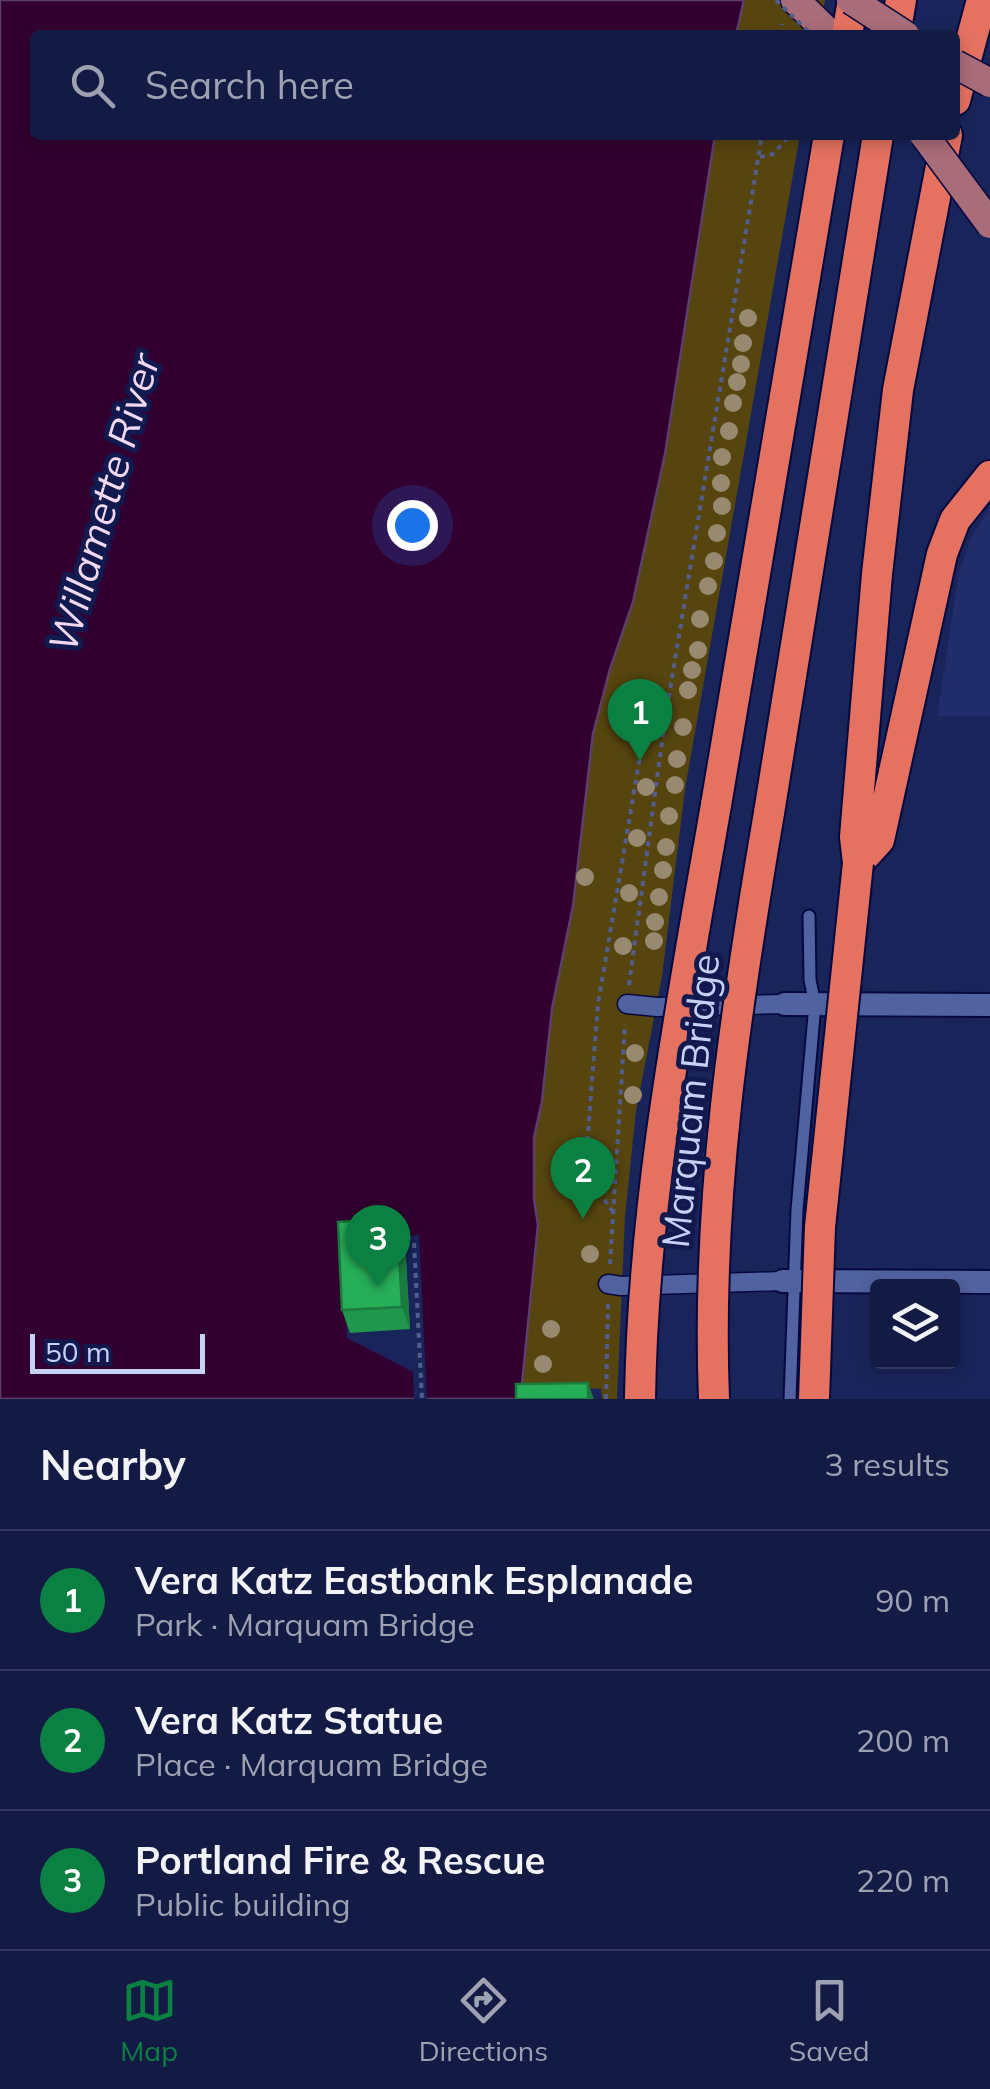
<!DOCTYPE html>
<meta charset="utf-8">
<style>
body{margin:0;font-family:Mulish,sans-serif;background:#1c244b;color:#f1f3f6}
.controls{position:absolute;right:30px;bottom:30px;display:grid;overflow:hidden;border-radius:10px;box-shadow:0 5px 15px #0003}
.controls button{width:90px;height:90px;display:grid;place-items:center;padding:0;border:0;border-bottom:2px solid #32395d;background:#131b44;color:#f1f3f6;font:50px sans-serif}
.scale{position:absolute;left:30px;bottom:25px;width:175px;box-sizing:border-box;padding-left:10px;border:5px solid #c6d2f5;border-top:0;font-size:28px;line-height:35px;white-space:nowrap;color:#c6d2f5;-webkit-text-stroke:8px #11194f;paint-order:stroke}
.you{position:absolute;left:412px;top:525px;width:35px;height:35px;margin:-25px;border:8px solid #fff;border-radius:50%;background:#1a73e8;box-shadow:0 0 0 15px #1a73e833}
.badge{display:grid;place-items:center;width:65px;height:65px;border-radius:50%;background:#0b8043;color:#fff;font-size:32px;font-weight:700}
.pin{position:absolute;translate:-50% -82px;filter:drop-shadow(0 2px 5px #0008)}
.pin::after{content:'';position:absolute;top:52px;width:35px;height:30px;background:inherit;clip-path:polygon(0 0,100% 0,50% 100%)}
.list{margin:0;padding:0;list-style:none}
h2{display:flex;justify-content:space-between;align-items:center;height:130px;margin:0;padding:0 40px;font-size:42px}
h2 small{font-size:32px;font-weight:400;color:#9da1b2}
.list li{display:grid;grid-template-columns:65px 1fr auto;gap:30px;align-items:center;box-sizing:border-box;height:140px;padding:0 40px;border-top:2px solid #32395d}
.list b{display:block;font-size:38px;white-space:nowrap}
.list p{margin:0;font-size:32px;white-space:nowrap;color:#9da1b2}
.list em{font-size:32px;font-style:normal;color:#9da1b2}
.icon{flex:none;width:55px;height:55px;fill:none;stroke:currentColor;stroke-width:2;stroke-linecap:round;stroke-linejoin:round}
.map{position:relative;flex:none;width:990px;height:1399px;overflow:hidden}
.search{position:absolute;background:#131b44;box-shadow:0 5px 15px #0003;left:30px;right:30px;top:30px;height:110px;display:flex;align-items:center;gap:25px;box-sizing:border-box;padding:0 35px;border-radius:10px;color:#9da1b2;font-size:38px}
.sheet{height:550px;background:#131b44}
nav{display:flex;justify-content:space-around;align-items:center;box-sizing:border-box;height:140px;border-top:2px solid #32395d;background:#131b44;font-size:28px;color:#9da1b2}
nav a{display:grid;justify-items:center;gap:5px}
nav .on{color:#0b8043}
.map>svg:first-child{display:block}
</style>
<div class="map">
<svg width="990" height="1399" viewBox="0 0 990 1399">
<rect width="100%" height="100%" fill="#19245b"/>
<!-- built -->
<path fill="#212d6b" d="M990,507V716H937L959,572L971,538Z"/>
<!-- green -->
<path fill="#56450f" d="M744,0H825L819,35H736Z
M715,135H800L685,789L662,977L636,1111L625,1217L617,1399H602L601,1389L522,1384L538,1225L534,1199V1138L542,1101L552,1009L573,906L593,734L610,669L633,602L665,454Z"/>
<!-- water -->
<path fill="#320030" stroke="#5e3f6b" stroke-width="2.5" d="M0,0H744L736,35H35V135H715L665,454L633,602L610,669L593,734L573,906L552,1009L542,1101L534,1138V1199L538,1225L522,1384L517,1399H0Z"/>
<!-- pier -->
<path fill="#19245b" d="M419,1235L427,1399H414L413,1372L347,1338L343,1245L406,1242V1236Z"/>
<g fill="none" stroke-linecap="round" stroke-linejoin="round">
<defs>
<path id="service" d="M790,1399L797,1210L815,1004L810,980L809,916"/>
<path id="pedestrian" d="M627,1004L657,1007L785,1004
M608,1284L621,1286L783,1281"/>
<path id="minor" d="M785,1004L990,1005
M783,1281L990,1282"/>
<path id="primary" d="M795,0L831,35"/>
<path id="motorway" d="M847,35L853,0
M895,35L901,0
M955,100L982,0
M716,805L829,135
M769,813L878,135
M858,863L855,837L877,574L898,390L947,135
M858,863L879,840L942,554L955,520L990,476"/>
</defs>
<!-- service casing -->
<use href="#service" stroke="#07083e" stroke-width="15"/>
<!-- pedestrian casing -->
<use href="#pedestrian" stroke="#07083e" stroke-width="21"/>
<!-- minor casing -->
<use href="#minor" stroke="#07083e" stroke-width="26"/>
<!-- primary casing -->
<use href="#primary" stroke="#07083e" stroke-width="31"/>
<!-- motorway casing -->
<use href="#motorway" stroke="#07083e" stroke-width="34"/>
<!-- path -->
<path stroke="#535e8e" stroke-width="4" stroke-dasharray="5 5" stroke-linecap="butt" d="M780,35L782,24
M760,157L773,154L790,135
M629,985L665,720L762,135
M613,1212L585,1172L598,1004L643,739L665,720
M414,1243L422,1399
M610,1264L625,1024
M606,1399L608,1304"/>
<!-- service -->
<use href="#service" stroke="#50629f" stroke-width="11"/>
<!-- pedestrian -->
<use href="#pedestrian" stroke="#50629f" stroke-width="18"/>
<!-- minor -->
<use href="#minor" stroke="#50629f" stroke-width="22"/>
<!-- primary -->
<use href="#primary" stroke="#a96c79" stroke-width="28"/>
<!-- motorway -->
<use href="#motorway" stroke="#e57260" stroke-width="30"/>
<defs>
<path id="primary-bridge" d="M851,0L905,35
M955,64L990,83
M924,135L990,224"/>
<path id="motorway-bridge" d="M640,1399C643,1199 682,1002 716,805
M714,1399C706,1202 736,1006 769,813
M814,1399L820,1227L858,863"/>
</defs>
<!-- primary-bridge casing -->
<use href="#primary-bridge" stroke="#07083e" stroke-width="31" stroke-linecap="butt"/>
<!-- motorway-bridge casing -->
<use href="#motorway-bridge" stroke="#07083e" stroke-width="34" stroke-linecap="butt"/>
<!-- path-bridge -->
<path stroke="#535e8e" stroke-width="4" stroke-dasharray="5 5" stroke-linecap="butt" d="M776,0L812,35"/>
<!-- primary-bridge -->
<use href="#primary-bridge" stroke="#a96c79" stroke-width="28"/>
<!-- motorway-bridge -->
<use href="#motorway-bridge" stroke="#e57260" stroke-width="30"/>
</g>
<!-- trees -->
<g fill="#988a70">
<circle cx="748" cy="318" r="9"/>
<circle cx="743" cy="343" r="9"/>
<circle cx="741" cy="364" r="9"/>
<circle cx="737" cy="382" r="9"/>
<circle cx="733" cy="403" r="9"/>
<circle cx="729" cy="431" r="9"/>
<circle cx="722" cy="457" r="9"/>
<circle cx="721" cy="483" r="9"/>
<circle cx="722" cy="506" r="9"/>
<circle cx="717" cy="533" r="9"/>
<circle cx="714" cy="561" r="9"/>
<circle cx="708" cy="586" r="9"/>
<circle cx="700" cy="619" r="9"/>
<circle cx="698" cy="650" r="9"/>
<circle cx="692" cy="670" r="9"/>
<circle cx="688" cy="690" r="9"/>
<circle cx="683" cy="727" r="9"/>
<circle cx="677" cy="759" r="9"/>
<circle cx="675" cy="785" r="9"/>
<circle cx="646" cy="787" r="9"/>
<circle cx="669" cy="816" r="9"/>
<circle cx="637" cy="838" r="9"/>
<circle cx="666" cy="847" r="9"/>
<circle cx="663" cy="870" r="9"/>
<circle cx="585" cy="877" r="9"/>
<circle cx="629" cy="893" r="9"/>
<circle cx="659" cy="897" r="9"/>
<circle cx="655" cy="922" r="9"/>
<circle cx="654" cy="941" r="9"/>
<circle cx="623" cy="946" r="9"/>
<circle cx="635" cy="1053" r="9"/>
<circle cx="633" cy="1095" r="9"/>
<circle cx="603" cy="1160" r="9"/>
<circle cx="590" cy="1254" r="9"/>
<circle cx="551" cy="1329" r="9"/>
<circle cx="543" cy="1364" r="9"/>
</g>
<!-- wall -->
<path fill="#21964d" d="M405,1242L410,1329L350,1333L342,1310Z"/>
<!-- shaded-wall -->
<path fill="#1b7a3e" d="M397,1219L405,1242L410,1329L402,1307Z
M588,1383L594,1399H588Z"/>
<!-- building -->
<path fill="#26ae59" stroke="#1b7a3e" stroke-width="2.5" d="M397,1219L402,1307L342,1310L338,1222Z
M588,1383V1399H516V1384Z"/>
<g text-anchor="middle" stroke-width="10" stroke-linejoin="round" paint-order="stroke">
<!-- street labels -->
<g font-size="38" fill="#c6d2f5" stroke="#11194f">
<text transform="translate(691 1101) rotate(-84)" y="13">Marquam Bridge</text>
</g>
<!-- water labels -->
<g font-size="40" font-style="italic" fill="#f2d9ef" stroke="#11194f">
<text transform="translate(104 503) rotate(-74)" y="14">Willamette River</text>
</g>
</g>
</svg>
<div class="controls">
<button><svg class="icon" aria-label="layers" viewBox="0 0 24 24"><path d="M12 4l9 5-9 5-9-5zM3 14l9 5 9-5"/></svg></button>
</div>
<div class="scale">50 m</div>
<div class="you"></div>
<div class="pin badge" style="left:640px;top:761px">1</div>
<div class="pin badge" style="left:583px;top:1219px">2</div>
<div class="pin badge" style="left:378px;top:1287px">3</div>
<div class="search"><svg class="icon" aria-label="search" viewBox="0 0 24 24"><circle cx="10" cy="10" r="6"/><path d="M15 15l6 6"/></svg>Search here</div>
</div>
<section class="sheet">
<h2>Nearby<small>3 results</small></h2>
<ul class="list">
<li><span class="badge">1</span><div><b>Vera Katz Eastbank Esplanade</b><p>Park · Marquam Bridge</p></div><em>90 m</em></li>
<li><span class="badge">2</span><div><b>Vera Katz Statue</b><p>Place · Marquam Bridge</p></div><em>200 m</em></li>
<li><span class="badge">3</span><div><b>Portland Fire &amp; Rescue</b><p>Public building</p></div><em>220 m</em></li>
</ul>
</section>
<nav>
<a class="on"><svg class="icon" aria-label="map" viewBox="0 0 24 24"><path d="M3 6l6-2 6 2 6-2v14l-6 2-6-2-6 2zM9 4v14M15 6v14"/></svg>Map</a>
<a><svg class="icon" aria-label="directions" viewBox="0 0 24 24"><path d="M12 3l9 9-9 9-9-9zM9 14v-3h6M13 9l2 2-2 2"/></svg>Directions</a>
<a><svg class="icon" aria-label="saved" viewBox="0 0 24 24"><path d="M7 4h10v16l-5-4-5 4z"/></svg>Saved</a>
</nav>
